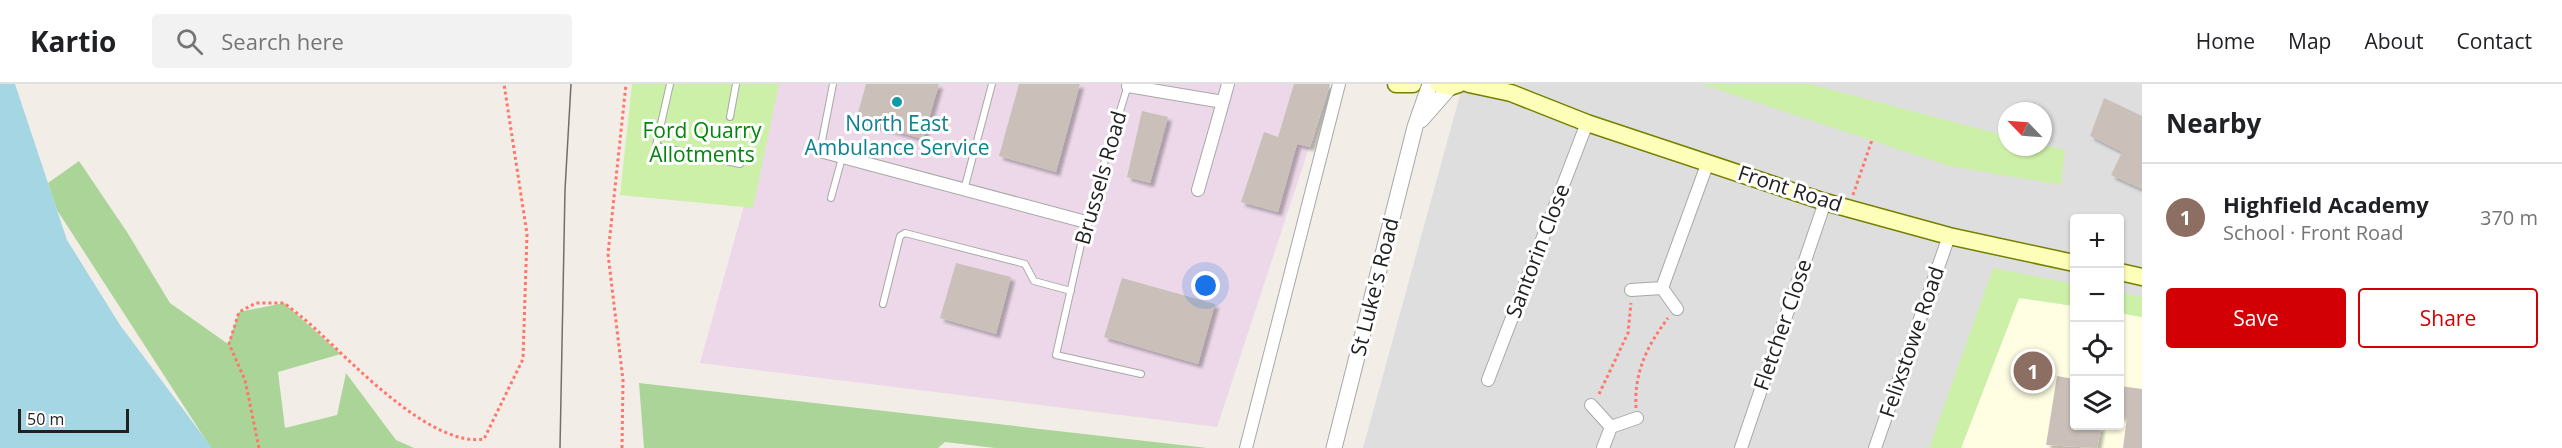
<!DOCTYPE html>
<meta charset="utf-8">
<style>
body{margin:0;font-family:"Open Sans",sans-serif;background:#f2f2f2;color:#202124}
.controls{position:absolute;right:18px;bottom:18px;display:grid;overflow:hidden;border-radius:6px;box-shadow:0 2px 4px #0004}
.controls button{width:54px;height:54px;display:grid;place-items:center;padding:0;border:0;border-bottom:2px solid #e0e0e0;background:#fff;color:#202124;font:30px sans-serif}
.compass{position:absolute;left:1998px;top:18px;width:54px;height:54px;border-radius:50%;background:#fff;box-shadow:0 2px 4px #0004;rotate:295deg}
.scale{position:absolute;left:18px;bottom:15px;width:111px;box-sizing:border-box;padding-left:6px;border:3px solid #212121;border-top:0;font-size:16px;line-height:21px;white-space:nowrap;color:#212121;-webkit-text-stroke:4px #fff;paint-order:stroke}
.you{position:absolute;left:1206px;top:202px;width:21px;height:21px;margin:-15px;border:4px solid #fff;border-radius:50%;background:#1a73e8;box-shadow:0 0 0 9px #1a73e833}
.badge{display:grid;place-items:center;width:39px;height:39px;border-radius:50%;background:#d20004;color:#fff;font-size:20px;font-weight:700}
.pin{position:absolute;translate:-50% -50%;border:3px solid #fff;box-shadow:0 2px 6px #0006}
.list{margin:0;padding:0;list-style:none}
h2{display:flex;justify-content:space-between;align-items:center;height:78px;margin:0;padding:0 24px;font-size:26px}
h2 small{font-size:20px;font-weight:400;color:#757577}
.list li{display:grid;grid-template-columns:39px 1fr auto;gap:18px;align-items:center;box-sizing:border-box;height:108px;padding:0 24px;border-top:2px solid #e0e0e0}
.list b{display:block;font-size:22px;white-space:nowrap}
.list p{margin:0;font-size:20px;white-space:nowrap;color:#757577}
.list em{font-size:20px;font-style:normal;color:#757577}
.actions{display:flex;gap:12px;padding:18px 24px}
.actions a{flex:1;padding:14px 0;border:2px solid #d20004;border-radius:6px;text-align:center;font-size:21px;color:#d20004}
.actions .main{background:#d20004;color:#fff}
.icon{flex:none;width:33px;height:33px;fill:none;stroke:currentColor;stroke-width:2;stroke-linecap:round;stroke-linejoin:round}
.map{position:relative;flex:none;width:2142px;height:364px;overflow:hidden}
header{display:flex;align-items:center;gap:36px;box-sizing:border-box;height:84px;padding:0 30px;background:#fff;border-bottom:2px solid #e0e0e0}
header strong{font-size:28px}
nav{display:flex;gap:33px;margin-inline-start:auto;font-size:21px}
.search{width:420px;height:54px;background:#f2f2f2;display:flex;align-items:center;gap:15px;box-sizing:border-box;padding:0 21px;border-radius:6px;color:#757577;font-size:22px}
main{display:flex}
aside{flex:1;background:#fff}
.map>svg:first-child{display:block}
</style>
<header>
<strong>Kartio</strong>
<div class="search"><svg class="icon" aria-label="search" viewBox="0 0 24 24"><circle cx="10" cy="10" r="6"/><path d="M15 15l6 6"/></svg>Search here</div>
<nav><a>Home</a><a>Map</a><a>About</a><a>Contact</a></nav>
</header>
<main>
<div class="map">
<svg width="2142" height="364" viewBox="0 0 2142 364">
<defs>
<filter id="shadow"><feDropShadow dx="4" dy="4" stdDeviation="1.5" flood-color="#0004"/></filter>
</defs>
<rect width="100%" height="100%" fill="#f2eee7"/>
<!-- residential -->
<path fill="#dfdede" fill-rule="evenodd" d="M1463,0H2142V364H1363ZM2007,27H2043V63H2007ZM2074,135H2120V342H2074Z"/>
<!-- industrial -->
<path fill="#ecd8e8" d="M778,0H1330L1217,343L700,279Z"/>
<!-- education -->
<path fill="#fffee3" d="M2019,213L2074,222V342H2120V229L2142,233V364H1961Z"/>
<!-- grass -->
<path fill="#cdf0a9" d="M632,0H779L753,124L620,111Z
M1701,0H1809L2007,52V63L2043,61L2065,66L2061,101L1949,82Z
M1993,184L2074,200V222L2019,214L1961,364H1929Z
M2120,208L2142,213V233L2120,229Z"/>
<!-- forest -->
<path fill="#abd598" d="M79,77L127,148L170,219L228,260L239,228L284,219L341,270L278,288L285,344L337,331L346,289L396,356L414,364H211L57,126L48,99Z
M639,299L1207,364H995L945,358L938,364H644Z"/>
<!-- water -->
<path fill="#a4d6e3" d="M0,0H15L67,156L120,241L212,364H0Z"/>
<!-- building -->
<path fill="#cac0b9" filter="url(#shadow)" d="M866,0H939L923,55L856,36Z
M1019,0H1080L1056,88L999,72Z
M1294,0H1330L1310,63L1297,60L1278,128L1241,118L1264,48L1278,53Z
M2104,14L2142,32V105L2111,91L2122,68L2090,52Z
M1142,27L1168,33L1150,99L1127,93Z
M956,179L1011,193L996,250L940,234Z
M1122,194L1215,220L1198,280L1104,253Z
M2057,292L2074,295V342H2101L2097,364L2046,361Z
M2120,302L2142,305V364H2123L2127,333H2120Z"/>
<g fill="none" stroke-linecap="round" stroke-linejoin="round">
<defs>
<path id="service" d="M670,0L656,62L740,80
M1128,1L1086,138L1056,271L1141,290
M730,33L736,0
M820,67L833,0
M964,106L992,0
M831,114L842,74
M883,220L900,152L905,149L1025,180L1034,197L1071,207"/>
<path id="minor" d="M1128,2L1223,18L1228,0
M820,67L1086,138
M1198,106L1223,18
M1662,204L1708,78
M1631,206L1662,204L1677,225
M1488,296L1587,39
M1591,321L1611,343L1637,334
M1246,364L1339,0
M1603,364L1611,343
M1741,364L1825,118
M1875,364L1949,152"/>
<path id="tertiary" d="M1421,36L1450,3
M1334,364L1415,43L1430,0"/>
<path id="secondary" d="M1396,0H1413
M1438,0L1450,3L1459,0
M1469,0L1511,9L1587,39L1825,118L1949,152L2074,179
M2120,188L2142,193"/>
</defs>
<!-- service casing -->
<use href="#service" stroke="#a8a8a8" stroke-width="8"/>
<!-- minor casing -->
<use href="#minor" stroke="#a8a8a8" stroke-width="14"/>
<!-- tertiary casing -->
<use href="#tertiary" stroke="#a8a8a8" stroke-width="17"/>
<!-- secondary casing -->
<use href="#secondary" stroke="#748000" stroke-width="19"/>
<!-- path -->
<path stroke="#ff776b" stroke-width="3" stroke-dasharray="3 3" stroke-linecap="butt" d="M1853,111L1872,56
M1599,310L1628,249L1631,219
M1636,324C1634,288 1647,262 1668,234
M259,364L245,296L229,260L239,228L256,219H284C298,230 311,240 323,252C356,283 434,364 484,355L523,275L527,150L504,0
M622,364L623,296L608,170L626,0"/>
<!-- service -->
<use href="#service" stroke="#fff" stroke-width="6"/>
<!-- minor -->
<use href="#minor" stroke="#fff" stroke-width="12"/>
<!-- tertiary -->
<use href="#tertiary" stroke="#fff" stroke-width="15"/>
<!-- secondary -->
<use href="#secondary" stroke="#fdffb8" stroke-width="16"/>
<!-- tram -->
<path stroke="#6f6f6f" stroke-width="1.5" d="M560,364L565,106L571,0"/>
</g>
<!-- markers -->
<circle fill="#0f9aa8" stroke="#fff" stroke-width="2" cx="897" cy="18" r="6"/>
<g text-anchor="middle" stroke-width="6" stroke-linejoin="round" paint-order="stroke">
<!-- culture labels -->
<g font-size="21" fill="#0d838f" stroke="#fff">
<text x="897" y="47">North East<tspan x="897" dy="24">Ambulance Service</tspan></text>
</g>
<!-- park labels -->
<g font-size="21" fill="#03860b" stroke="#fff">
<text x="702" y="54">Ford Quarry<tspan x="702" dy="24">Allotments</tspan></text>
</g>
<!-- street labels -->
<g font-size="21" fill="#212121" stroke="#fff">
<text transform="translate(1101 94) rotate(-74)" y="7">Brussels Road</text>
<text transform="translate(1790 105) rotate(18)" y="7">Front Road</text>
<text transform="translate(1538 167) rotate(-69)" y="7">Santorin Close</text>
<text transform="translate(1375 203) rotate(-76)" y="7">St Luke's Road</text>
<text transform="translate(1783 241) rotate(-71)" y="7">Fletcher Close</text>
<text transform="translate(1912 258) rotate(-71)" y="7">Felixstowe Road</text>
</g>
</g>
</svg>
<div class="controls">
<button>+</button>
<button>−</button>
<button><svg class="icon" aria-label="locate" viewBox="0 0 24 24"><circle cx="12" cy="12" r="6"/><path d="M12 2v4M12 18v4M2 12h4M18 12h4"/></svg></button>
<button><svg class="icon" aria-label="layers" viewBox="0 0 24 24"><path d="M12 4l9 5-9 5-9-5zM3 14l9 5 9-5"/></svg></button>
</div>
<svg class="compass" viewBox="-18 -18 36 36"><path d="M0-13l5 13h-10z" fill="#e53935"/><path d="M0 13l5-13h-10z" fill="#757577"/></svg>
<div class="scale">50 m</div>
<div class="you"></div>
<div class="pin badge" style="left:2033px;top:287px;background:#8d6e63">1</div>
</div>
<aside>
<h2>Nearby<small></small></h2>
<ul class="list">
<li><span class="badge" style="background:#8d6e63">1</span><div><b>Highfield Academy</b><p>School · Front Road</p></div><em>370 m</em></li>
</ul>
<div class="actions"><a class="main">Save</a><a>Share</a></div>
</aside>
</main>
